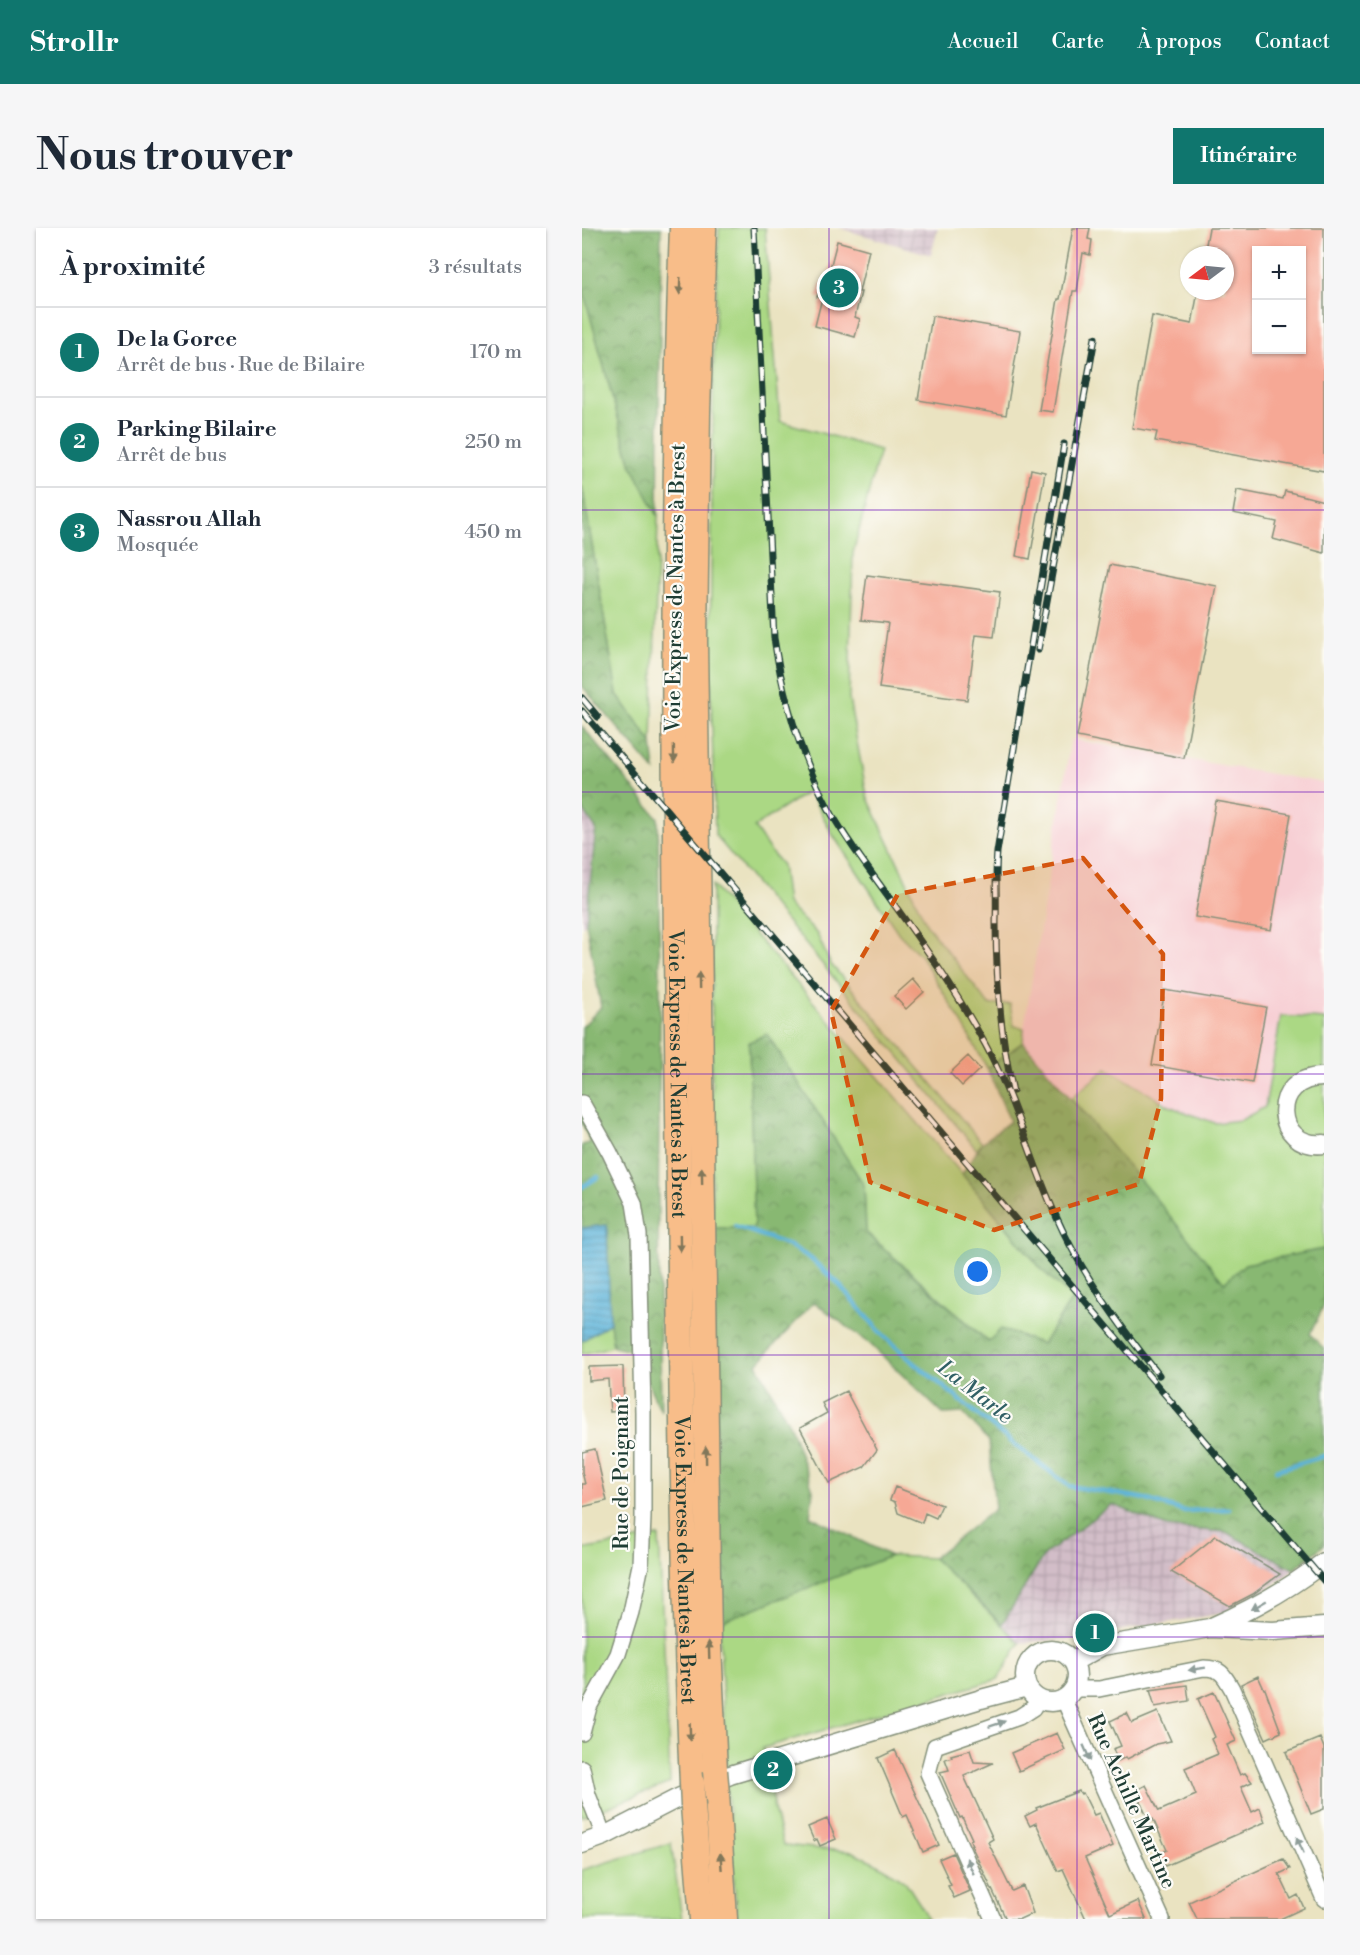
<!DOCTYPE html>
<html lang="fr">
<meta charset="utf-8">
<style>
body{margin:0;font-family:"Libre Bodoni",serif;background:#f6f6f7;color:#1f2937}
.controls{position:absolute;right:18px;top:18px;display:grid;overflow:hidden;border-radius:0px;box-shadow:0 2px 4px #0004}
.controls button{width:54px;height:54px;display:grid;place-items:center;padding:0;border:0;border-bottom:2px solid #e0e1e3;background:#fff;color:#1f2937;font:30px sans-serif}
.compass{position:absolute;left:598px;top:18px;width:54px;height:54px;border-radius:50%;background:#fff;box-shadow:0 2px 4px #0004;rotate:254deg}
.you{position:absolute;left:396px;top:1044px;width:21px;height:21px;margin:-15px;border:4px solid #fff;border-radius:50%;background:#1a73e8;box-shadow:0 0 0 9px #1a73e833}
.badge{display:grid;place-items:center;width:39px;height:39px;border-radius:50%;background:#0f766e;color:#fff;font-size:20px;font-weight:700}
.pin{position:absolute;translate:-50% -50%;border:3px solid #fff;box-shadow:0 2px 6px #0006}
.list{margin:0;padding:0;list-style:none}
h2{display:flex;justify-content:space-between;align-items:center;height:78px;margin:0;padding:0 24px;font-size:26px}
h2 small{font-size:20px;font-weight:400;color:#747a83}
.list li{display:grid;grid-template-columns:39px 1fr auto;gap:18px;align-items:center;box-sizing:border-box;height:90px;padding:0 24px;border-top:2px solid #e0e1e3}
.list b{display:block;font-size:22px;white-space:nowrap}
.list p{margin:0;font-size:20px;white-space:nowrap;color:#747a83}
.list em{font-size:20px;font-style:normal;color:#747a83}
.map{position:relative;flex:none;width:742px;height:1691px;overflow:hidden;border-radius:0px}
header{display:flex;align-items:center;gap:36px;box-sizing:border-box;height:84px;padding:0 30px;background:#0f766e;color:#fff}
header strong{font-size:28px}
nav{display:flex;gap:33px;margin-inline-start:auto;font-size:21px}
.intro{display:flex;align-items:center;justify-content:space-between;box-sizing:border-box;height:144px;padding:0 36px}
h1{margin:0;font-size:42px}
.button{padding:15px 27px;border-radius:0px;background:#0f766e;color:#fff;font-size:21px;font-weight:700}
main{display:flex;gap:36px;padding:0 36px}
aside{flex:1;background:#fff;border-radius:0px;box-shadow:0 2px 4px #0004}
.map>svg:first-child{display:block}
</style>
<header>
<strong>Strollr</strong>
<nav><a>Accueil</a><a>Carte</a><a>À propos</a><a>Contact</a></nav>
</header>
<div class="intro"><h1>Nous trouver</h1><a class="button">Itinéraire</a></div>
<main>
<aside>
<h2>À proximité<small>3 résultats</small></h2>
<ul class="list">
<li><span class="badge">1</span><div><b>De la Gorce</b><p>Arrêt de bus · Rue de Bilaire</p></div><em>170 m</em></li>
<li><span class="badge">2</span><div><b>Parking Bilaire</b><p>Arrêt de bus</p></div><em>250 m</em></li>
<li><span class="badge">3</span><div><b>Nassrou Allah</b><p>Mosquée</p></div><em>450 m</em></li>
</ul>
</aside>
<div class="map">
<svg width="742" height="1691" viewBox="0 0 742 1691">
<defs>
<pattern id="industrial-grid" width="8" height="8" patternUnits="userSpaceOnUse" patternTransform="scale(1.5)"><rect width="8" height="8" fill="#d2bdc8"/><path d="M0 4h8M4 0v8" fill="none" stroke="#b4a3ac"/></pattern>
<pattern id="forest-crowns" width="20" height="18" patternUnits="userSpaceOnUse" patternTransform="scale(1.5)"><rect width="20" height="18" fill="#88b872"/><path d="M2 6a3 3 0 1 1 6 0M12 15a3 3 0 1 1 6 0" fill="none" stroke="#6f975e"/></pattern>
<pattern id="water-rules" width="6" height="5" patternUnits="userSpaceOnUse" patternTransform="scale(1.5)"><rect width="6" height="5" fill="#5cb3d9"/><path d="M0 2.5h6" fill="none" stroke="#4b93b1"/></pattern>
</defs>
<rect width="100%" height="100%" fill="#fdfcf7"/>
<filter id="ink" filterUnits="userSpaceOnUse"><feTurbulence type="fractalNoise" baseFrequency=".0167" numOctaves="2"/><feDisplacementMap in="SourceGraphic" scale="12" xChannelSelector="R" yChannelSelector="G"/><feConvolveMatrix kernelMatrix="1 2 1 2 8 2 1 2 1" color-interpolation-filters="sRGB"/></filter>
<filter id="wash" filterUnits="userSpaceOnUse"><feTurbulence type="fractalNoise" baseFrequency=".008" numOctaves="4" result="noise"/><feDisplacementMap in="SourceGraphic" scale="24" xChannelSelector="R" yChannelSelector="G"/><feGaussianBlur stdDeviation="1.35" result="paint"/><feColorMatrix in="noise" values="0 0 0 0 0 0 0 0 0 0 0 0 0 0 0 0 0 1.4 0 .05"/><feComposite in="paint" operator="in"/></filter>
<g filter="url(#wash)">
<rect width="100%" height="100%" fill="#eae3c1"/>
<!-- built -->
<path fill="#f7cfd4" d="M489,511L742,555V791L699,788L683,879L659,892L633,895L589,879L525,840L489,870L441,814L442,800Z"/>
<!-- industrial -->
<path fill="url(#industrial-grid)" d="M257,0H356L349,27Z
M0,580L14,601L4,694L0,699Z
M530,1276L585,1299L644,1304L712,1341L655,1383L487,1411L438,1415L420,1396L462,1327Z"/>
<!-- grass -->
<path fill="#abd884" stroke="#658a5c" stroke-width="1.5" d="M137,0H183L198,193L298,222L271,325L267,471L285,568L345,697L407,777L428,776L432,798L442,800L441,814L405,840L380,795L339,728L317,706L251,607L227,563L172,599L189,624L200,637L205,676L235,706L248,735L400,915L395,922L133,607L128,428L132,117Z
M0,58L48,234L76,288L70,515L35,466L0,257Z
M130,657L380,946L462,1044L491,1070L460,1116L419,1101L407,1114L284,1004L282,957L167,815L172,1001L130,1000Z
M699,788L742,791V1021L663,1036L642,1056L489,870L525,840L589,879L633,895L659,892L683,879Z
M28,1095L31,1118L0,1126V1113Z
M77,1308L88,1555L0,1589V1322Z
M309,1328L351,1330L438,1415L416,1451L181,1520L192,1581L201,1617L271,1624L298,1637L323,1653L343,1684L345,1691H155L146,1574L137,1394Z
M89,1615L100,1691H0V1642Z"/>
<!-- forest -->
<path fill="url(#forest-crowns)" stroke="#547a53" stroke-width="1.5" d="M0,0H79L76,288L48,234L0,58Z
M0,257L35,466L70,515L73,543L0,458Z
M0,498L76,590L78,770L76,991L79,1183L50,1122L31,1118L28,1095L24,997L0,1000V917L8,915L0,894V799L19,779L4,694L14,601L0,580Z
M185,806L282,957L284,1005L406,1114L419,1101L460,1116L491,1070L462,1044L380,946L400,915L428,893L405,840L441,814L579,977L642,1055L663,1036L742,1021V1077L728,1106L742,1121V1317L712,1341L644,1304L585,1299L530,1276L462,1327L420,1396L351,1330L413,1281L407,1213L381,1185L361,1186L287,1115L232,1074L175,1136L208,1198L231,1262L228,1288L309,1328L137,1394L130,1000H172L167,814Z"/>
<!-- water -->
<path fill="url(#water-rules)" stroke="#3e7886" stroke-width="1.5" d="M25,997L28,1095L0,1113V1000Z"/>
<g fill="none" stroke-linecap="round" stroke-linejoin="round">
<!-- stream -->
<path stroke="#5cb3d9" stroke-width="4.5" d="M0,959L16,949
M153,998L207,1017L229,1031L255,1054L300,1106L330,1133L432,1216L487,1258L559,1270L601,1283L647,1281
M694,1242L742,1228"/>
</g>
<g id="blocks">
<!-- building -->
<path fill="#f6a895" fill-rule="evenodd" d="M491,0H508L506,11L510,12L508,27L501,25L495,63H491L471,184L457,182L476,71H478Z
M627,0H742V243L573,213L575,204L550,200L570,88L610,96L616,63H643V27H622ZM675,22H720V122H675Z
M255,13L287,22L277,64H279L273,89L278,91L273,109L233,98L240,70L235,69L239,55L244,56Z
M350,88L438,103L424,187L336,172Z
M449,241L463,244L448,331L434,328Z
M655,262L701,271L703,263L742,273V325L691,311L695,294L651,285Z
M528,337L635,358L602,530L495,509Z
M285,347L418,364L412,409L394,407L385,472L297,460L306,395L279,392Z
M634,573L709,586L689,702L613,689Z
M331,751L342,764L324,781L312,768Z
M583,762L684,779L670,855L570,837Z
M386,828L398,841L380,858L368,845Z
M41,1138L42,1183L28,1184L26,1151L7,1153V1139Z
M264,1163L295,1222L282,1239L247,1255L218,1200L245,1185L240,1175Z
M13,1221L25,1273L0,1279V1256H3L0,1244V1224Z
M313,1259L360,1277L354,1290L343,1285L340,1295L316,1285L313,1274L308,1272Z
M634,1308L698,1346L671,1366L648,1378L589,1344Z
M676,1448L682,1461H683L699,1504L684,1511L659,1456Z
M605,1457L607,1473L573,1479L568,1462Z
M632,1464L654,1513L645,1517L658,1547L663,1545L670,1554L659,1559L670,1584L678,1580L683,1594L583,1638L577,1625L585,1622L571,1591L567,1593L558,1573L554,1575L549,1565L564,1557L577,1583L614,1567L603,1540L636,1526L629,1511L633,1509L616,1471Z
M576,1484L589,1513L574,1516L545,1531L544,1529L536,1533L531,1521L539,1518L528,1493L545,1485L550,1495Z
M475,1505L483,1522L437,1543L429,1525Z
M738,1510L742,1520V1581L729,1586L704,1524Z
M313,1522L357,1617L341,1624L325,1587L321,1589L296,1530Z
M388,1522L392,1534L411,1535L382,1548L411,1611L406,1614L430,1663L441,1658L451,1685L438,1691H424L389,1617H390L388,1612L390,1611L380,1589L378,1590L358,1544L367,1542L363,1531L370,1529L369,1527Z
M497,1563L499,1566L501,1565L512,1587L517,1585L531,1618L503,1630L528,1686L556,1673L564,1691H504L481,1641L476,1643L454,1595L448,1598L443,1588L455,1582L454,1580Z
M245,1591L254,1611L238,1618L235,1611L232,1613L226,1599Z
M371,1625L388,1663L372,1670L366,1658L369,1657L357,1631Z
M701,1631L708,1641L697,1646L709,1671L716,1667L722,1680L698,1691H615L607,1674Z"/>
</g>
</g>
<g filter="url(#ink)">
<use href="#blocks" fill-opacity="0" stroke="#84907a" stroke-width="1.5"/>
<g fill="none" stroke-linecap="round" stroke-linejoin="round">
<defs>
<path id="minor" d="M0,875L28,925L52,975L57,1007L61,1184V1289L59,1337L49,1384L36,1426L7,1479L0,1505
M492,1461H517L622,1440C639,1440 642,1447 650,1461L742,1671
M482,1472L580,1691
M0,1540L6,1567L22,1608
M411,1691L346,1545L353,1518L437,1489L451,1480L456,1471"/>
<path id="tertiary" d="M742,849C686,848 692,922 742,916
M632,1398C671,1381 708,1360 742,1334
M443 1448a26 26 0 1 1 52 0a26 26 0 1 1-52 0Z
M491,1434L520,1418L628,1400L691,1403L742,1399
M0,1616L22,1608L94,1571L148,1547L399,1471L445,1459"/>
<g id="trunk">
<path id="s1" d="M100,0C89,294 92,589 96,883C99,1107 100,1331 110,1555"/>
<path d="M122,0L116,184L113,414L127,1418L133,1543"/>
<path d="M135,1566L143,1691"/>
<path d="M111,1578L120,1691"/>
</g>
</defs>
<!-- minor casing -->
<use href="#minor" stroke="#84907a" stroke-width="18"/>
<!-- tertiary casing -->
<use href="#tertiary" stroke="#84907a" stroke-width="21"/>
<!-- trunk casing -->
<use href="#trunk" stroke="#84907a" stroke-width="27"/>
<!-- minor -->
<use href="#minor" stroke="#fff" stroke-width="15"/>
<!-- tertiary -->
<use href="#tertiary" stroke="#fff" stroke-width="18"/>
<!-- trunk -->
<use href="#trunk" stroke="#f8bd89" stroke-width="24"/>
<defs>
<path id="rail" d="M172,0L192,410C201,471 218,527 247,581C264,612 286,640 306,668C340,715 375,764 403,816C433,871 448,931 474,988C500,1047 538,1098 577,1147
M456,422L513,110
M0,470L16,489
M0,483L742,1353
M431,863C418,807 414,751 414,693C415,670 413,647 415,624L482,216"/>
</defs>
<!-- rail casing -->
<use href="#rail" stroke="#1f3d34" stroke-width="7"/>
<!-- rail -->
<use href="#rail" stroke="#fdfcf7" stroke-width="4.5" stroke-dasharray="14" stroke-linecap="butt"/>
<defs>
<path id="trunk-bridge" d="M133,1543L135,1566
M110,1555L111,1578"/>
</defs>
<!-- trunk-bridge casing -->
<use href="#trunk-bridge" stroke="#84907a" stroke-width="27" stroke-linecap="butt"/>
<!-- trunk-bridge -->
<use href="#trunk-bridge" stroke="#f8bd89" stroke-width="24"/>
</g>
<!-- one-way arrows -->
<defs><path id="oneway-solid" d="M-6-.8H1V-3.2L6.5 0L1 3.2V.8H-6Z" transform="scale(1.5)"/></defs>
<g fill="#81775a">
<use href="#oneway-solid" transform="translate(98 58) rotate(92)"/>
<use href="#oneway-solid" transform="translate(92 526) rotate(89)"/>
<use href="#oneway-solid" transform="translate(117 753) rotate(-91)"/>
<use href="#oneway-solid" transform="translate(120 948) rotate(-91)"/>
<use href="#oneway-solid" transform="translate(98 1015) rotate(89)"/>
<use href="#oneway-solid" transform="translate(124 1227) rotate(-91)"/>
<use href="#oneway-solid" transform="translate(127 1422) rotate(-92)"/>
<use href="#oneway-solid" transform="translate(108 1504) rotate(88)"/>
<use href="#oneway-solid" transform="translate(139 1633) rotate(-94)"/>
</g>
<g fill="#8f9e9a">
<use href="#oneway-solid" transform="translate(677 1377) rotate(150)"/>
<use href="#oneway-solid" transform="translate(615 1441) rotate(171)"/>
<use href="#oneway-solid" transform="translate(415 1496) rotate(-19)"/>
<use href="#oneway-solid" transform="translate(505 1525) rotate(66)"/>
<use href="#oneway-solid" transform="translate(718 1617) rotate(-114)"/>
<use href="#oneway-solid" transform="translate(388 1638) rotate(-114)"/>
</g>
</g>
<!-- marked area -->
<path fill="#d45610" fill-opacity="0.2" stroke="#d45610" stroke-width="4.5" stroke-dasharray="12 8" stroke-linejoin="round" d="M501,630L581,726L579,871L557,956L412,1002L288,954L249,783L316,666Z"/>
<!-- grid -->
<path fill="none" stroke="#7b2cbf" stroke-width="1.5" stroke-opacity="0.55" d="M247,0V1691M495,0V1691M0,282H742M0,564H742M0,846H742M0,1127H742M0,1409H742"/>
<g text-anchor="middle" stroke-width="4.5" stroke-linejoin="round" paint-order="stroke">
<!-- street labels -->
<g font-size="21" fill="#1f3d34" stroke="#fdfcf7">
<text transform="translate(93 360) rotate(-89)" y="7">Voie Express de Nantes à Brest</text>
<text dy="7" stroke="none"><textPath href="#s1" startOffset="846">Voie Express de Nantes à Brest</textPath></text>
<text transform="translate(39 1245) rotate(-90)" y="7">Rue de Poignant</text>
<text dy="7" stroke="none"><textPath href="#s1" startOffset="1332">Voie Express de Nantes à Brest</textPath></text>
<text transform="translate(550 1573) rotate(66)" y="7">Rue Achille Martine</text>
</g>
<!-- water labels -->
<g font-size="22" font-style="italic" fill="#316066" stroke="#fdfcf7">
<text transform="translate(394 1163) rotate(38)" y="8">La Marle</text>
</g>
</g>
</svg>
<div class="controls">
<button>+</button>
<button>−</button>
</div>
<svg class="compass" viewBox="-18 -18 36 36"><path d="M0-13l5 13h-10z" fill="#e53935"/><path d="M0 13l5-13h-10z" fill="#747a83"/></svg>
<div class="you"></div>
<div class="pin badge" style="left:513px;top:1405px">1</div>
<div class="pin badge" style="left:191px;top:1542px">2</div>
<div class="pin badge" style="left:257px;top:60px">3</div>
</div>
</main>
